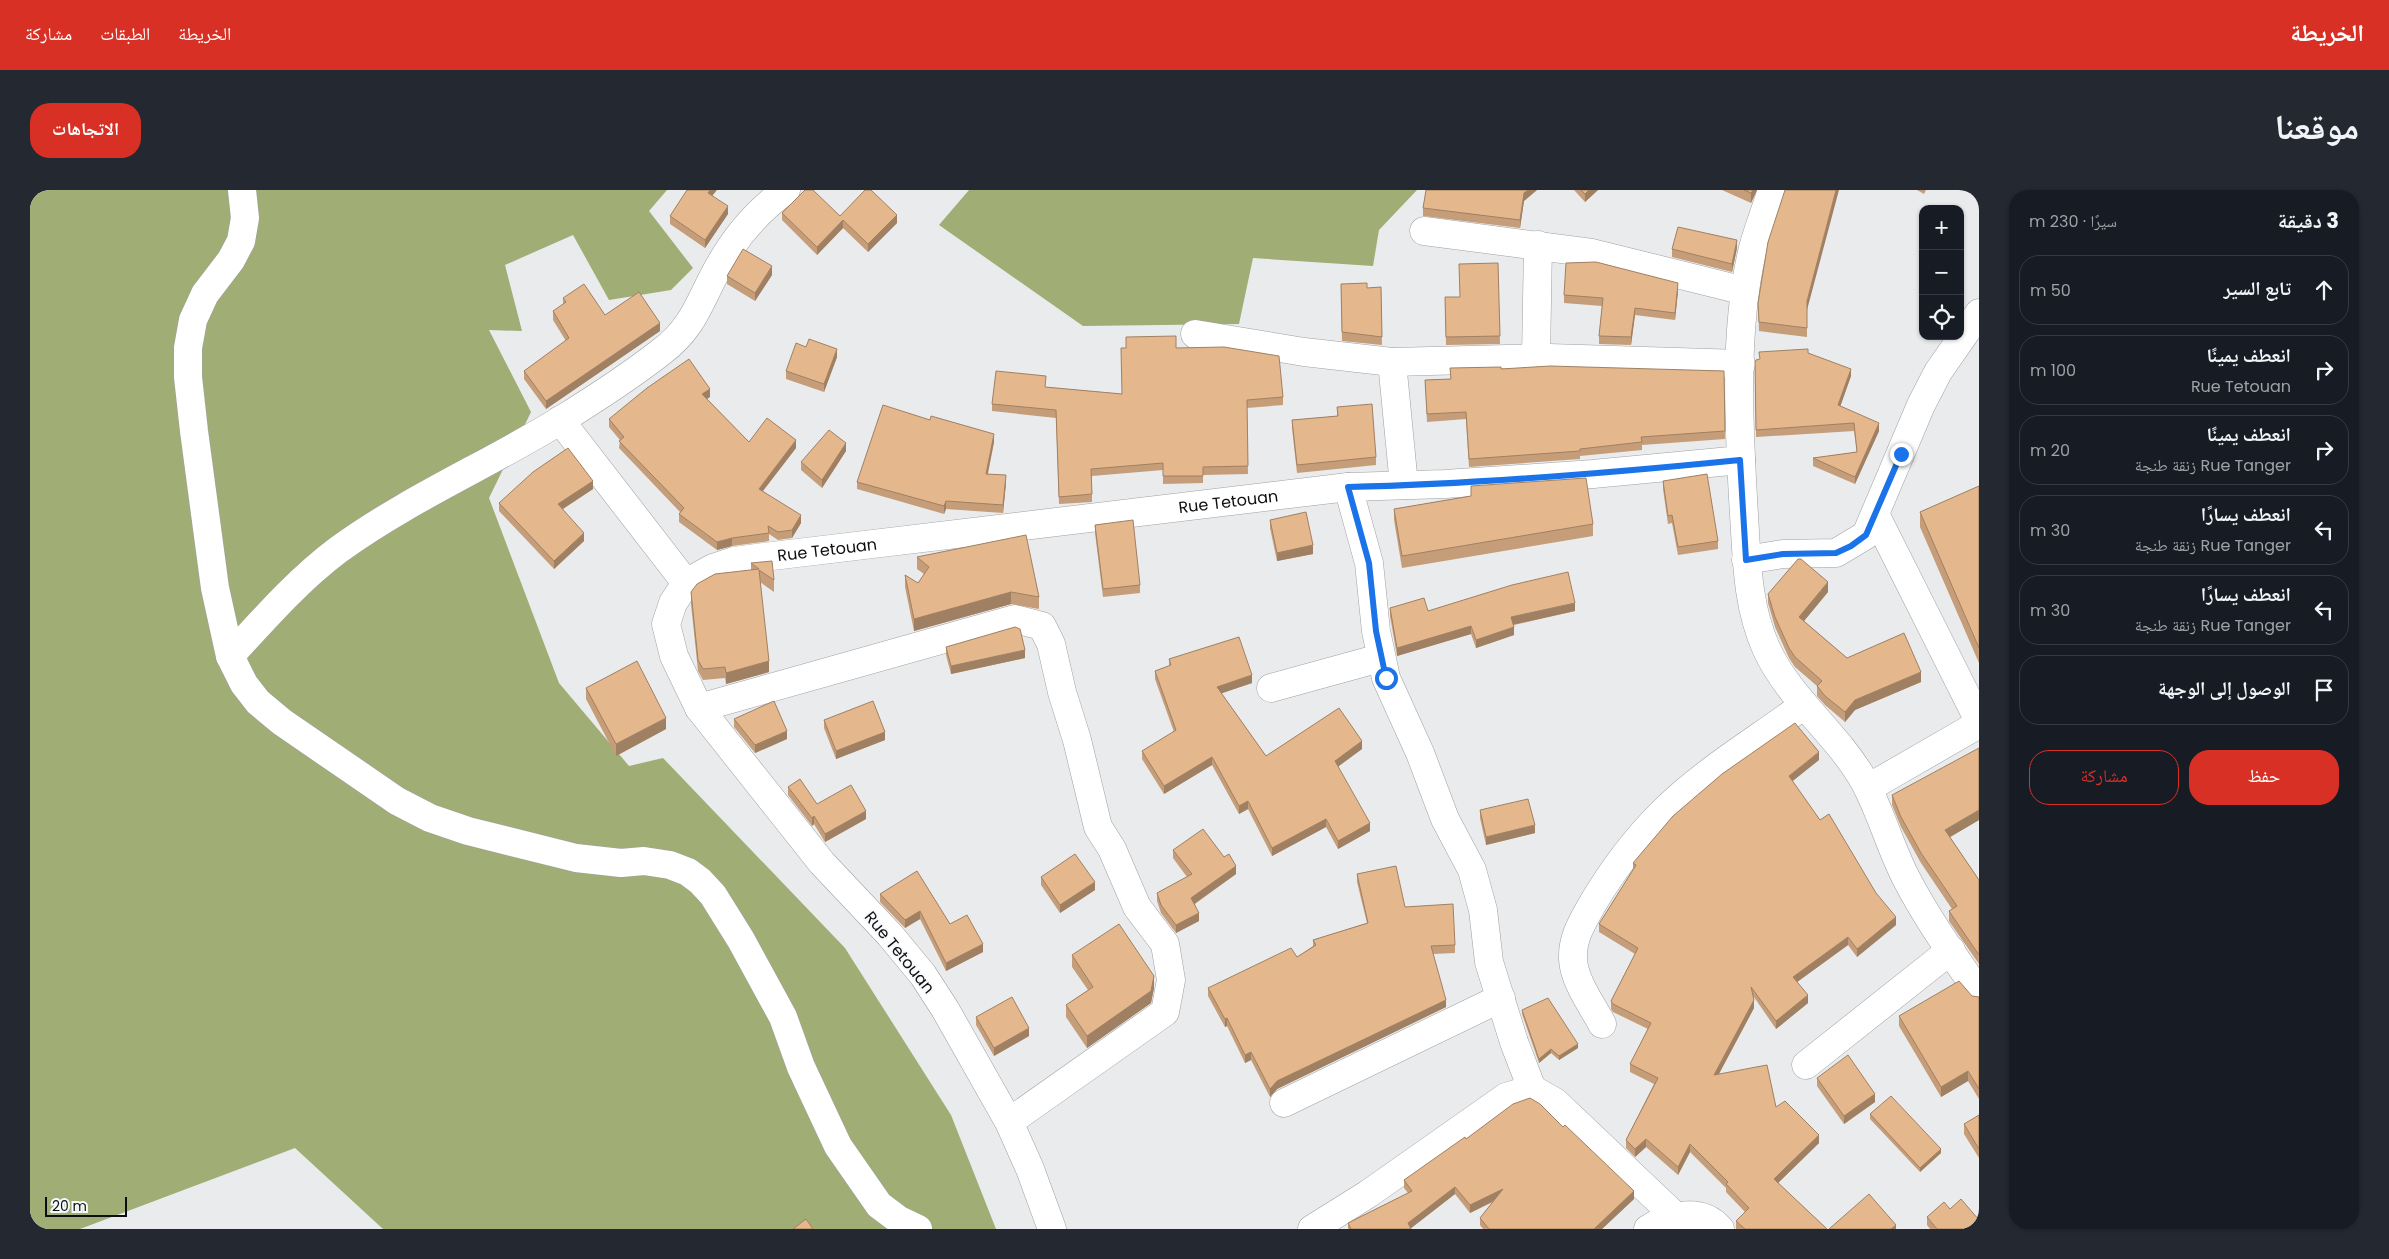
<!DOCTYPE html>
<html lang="ar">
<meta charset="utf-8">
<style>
body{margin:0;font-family:Poppins,"Noto Naskh Arabic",sans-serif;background:#242831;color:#f1f3f6;direction:rtl}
.controls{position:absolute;right:15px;top:15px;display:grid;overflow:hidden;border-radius:10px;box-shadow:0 1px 4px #0004}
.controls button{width:45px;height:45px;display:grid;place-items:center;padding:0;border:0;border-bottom:1px solid #363941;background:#171b24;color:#f1f3f6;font:25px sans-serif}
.scale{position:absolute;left:15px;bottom:12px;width:82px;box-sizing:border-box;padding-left:5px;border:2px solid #0d0e0f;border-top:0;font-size:14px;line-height:18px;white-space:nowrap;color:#0d0e0f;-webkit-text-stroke:4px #f7f9fb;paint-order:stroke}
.stop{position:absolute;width:15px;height:15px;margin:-11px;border:4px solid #1a73e8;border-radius:50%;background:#fff}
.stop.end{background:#1a73e8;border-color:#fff;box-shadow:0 1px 5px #0008}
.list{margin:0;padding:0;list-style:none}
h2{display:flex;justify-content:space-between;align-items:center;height:65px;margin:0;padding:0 20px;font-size:21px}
h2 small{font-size:16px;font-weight:400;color:#9ea1a6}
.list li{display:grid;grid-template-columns:32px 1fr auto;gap:15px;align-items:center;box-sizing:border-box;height:70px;margin:0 10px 10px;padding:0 10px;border:1px solid #363941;border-radius:20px}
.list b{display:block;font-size:19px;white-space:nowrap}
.list p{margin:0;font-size:16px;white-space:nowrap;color:#9ea1a6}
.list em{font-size:16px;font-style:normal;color:#9ea1a6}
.actions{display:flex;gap:10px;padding:15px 20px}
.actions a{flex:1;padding:11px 0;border:1px solid #d93025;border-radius:20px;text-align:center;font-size:18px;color:#d93025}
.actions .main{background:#d93025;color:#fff}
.icon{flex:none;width:28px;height:28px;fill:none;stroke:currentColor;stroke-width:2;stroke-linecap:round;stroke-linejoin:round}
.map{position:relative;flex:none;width:1949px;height:1039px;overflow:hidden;direction:ltr;border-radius:20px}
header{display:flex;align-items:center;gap:30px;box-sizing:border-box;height:70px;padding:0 25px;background:#d93025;color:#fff}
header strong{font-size:24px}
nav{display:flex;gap:28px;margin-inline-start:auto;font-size:18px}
.intro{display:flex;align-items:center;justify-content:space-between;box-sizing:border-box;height:120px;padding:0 30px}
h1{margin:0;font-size:35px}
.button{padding:12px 22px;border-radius:20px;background:#d93025;color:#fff;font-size:18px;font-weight:700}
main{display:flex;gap:30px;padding:0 30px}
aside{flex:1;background:#171b24;border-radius:20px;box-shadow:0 1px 4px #0004}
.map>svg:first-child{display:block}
</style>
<header>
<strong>الخريطة</strong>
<nav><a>الخريطة</a><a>الطبقات</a><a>مشاركة</a></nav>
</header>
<div class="intro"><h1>موقعنا</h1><a class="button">الاتجاهات</a></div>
<main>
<aside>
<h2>3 دقيقة<small>سيرًا · 230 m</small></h2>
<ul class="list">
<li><svg class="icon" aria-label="ahead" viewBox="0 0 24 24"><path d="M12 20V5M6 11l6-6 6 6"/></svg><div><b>تابع السير</b></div><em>50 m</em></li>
<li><svg class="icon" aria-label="right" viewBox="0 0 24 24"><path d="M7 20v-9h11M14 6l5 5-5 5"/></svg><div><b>انعطف يمينًا</b><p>Rue Tetouan</p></div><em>100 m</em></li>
<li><svg class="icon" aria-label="right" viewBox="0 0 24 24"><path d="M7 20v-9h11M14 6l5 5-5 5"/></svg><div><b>انعطف يمينًا</b><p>Rue Tanger زنقة طنجة</p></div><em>20 m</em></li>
<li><svg class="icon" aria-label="left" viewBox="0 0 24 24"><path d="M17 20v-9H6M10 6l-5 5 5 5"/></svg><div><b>انعطف يسارًا</b><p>Rue Tanger زنقة طنجة</p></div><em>30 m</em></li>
<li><svg class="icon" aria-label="left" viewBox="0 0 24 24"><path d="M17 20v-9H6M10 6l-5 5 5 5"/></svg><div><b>انعطف يسارًا</b><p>Rue Tanger زنقة طنجة</p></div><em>30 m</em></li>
<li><svg class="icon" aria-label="arrive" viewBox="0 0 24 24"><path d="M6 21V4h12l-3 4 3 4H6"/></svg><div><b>الوصول إلى الوجهة</b></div></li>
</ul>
<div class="actions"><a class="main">حفظ</a><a>مشاركة</a></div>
</aside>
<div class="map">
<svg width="1949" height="1039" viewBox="0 0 1949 1039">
<rect width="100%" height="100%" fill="#e9ebed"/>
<!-- forest -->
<path fill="#a0ad75" d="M0,0H637L619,21L663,78L641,100L579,110L543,45L475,75L492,141L459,140L501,222L459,308L529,493L599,576L633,568L815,758L921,925L966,1039H353L265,958L50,1039H0Z
M939,0H1387L1349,40L1343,76L1223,68L1209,134L1053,136L909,35Z"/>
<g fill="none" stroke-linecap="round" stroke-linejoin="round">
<defs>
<g id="minor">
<path d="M212,0L215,28L211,51L201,70L175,104L163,130L158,158V187L164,241L185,398L200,466L214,494L228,512L252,532L367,611L400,628L438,641L546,668L591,673L614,671L640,675L658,682L670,691L683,705L711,750L753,827L771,877L808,956L849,1015L869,1030L888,1039"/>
<path d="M1742,0C1736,19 1728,39 1723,58C1703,140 1709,241 1714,325C1717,371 1717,415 1736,458C1759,509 1807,543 1834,591C1851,622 1860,657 1876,688C1896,727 1923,766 1949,802"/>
<path d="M1394,41L1562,63L1715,101"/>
<path d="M1165,144L1274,162L1362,172L1519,168L1711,174"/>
<path d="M1506,168L1508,55"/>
<path d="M1362,172L1374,295"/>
<path d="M530,230L656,393"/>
<path d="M1318,297L1339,373L1346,441L1356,488L1390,563L1415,629L1442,680L1453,720L1459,772L1484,852L1502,899"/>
<path d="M1845,324L1949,531"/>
<path d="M1716,370L1753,364L1806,363L1836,345L1891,215L1908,182L1949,123"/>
<path d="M200,466C234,429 268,390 308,360C378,309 458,275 531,230C565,209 599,187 631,162C666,136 670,108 691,73C708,43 729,20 756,0"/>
<path d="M1241,498L1350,468"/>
<path d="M669,518L985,429L1012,436L1021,454L1032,502L1047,550L1068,637L1082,659L1107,717L1135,754L1141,790L1135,822L979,932"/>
<path d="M1838,598L1949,534"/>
<path d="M1572,834C1562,815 1544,791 1543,769C1542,747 1553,731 1563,713C1582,681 1606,649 1632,623C1674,581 1727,550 1774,515"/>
<path d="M1776,875L1921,760"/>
<path d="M1254,913L1471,808"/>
<path id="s1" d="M1022,1039L1000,979L979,932L915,819L893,785L860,745L792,673L669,518L644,466L636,434L643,413L656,393L683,378L704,371L734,367L1318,297L1415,294L1563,284L1711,270"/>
<path d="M1282,1039L1338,1004L1476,907L1502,899L1525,912L1646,1027"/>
<path d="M1618,1039C1640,1025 1671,1017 1690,1039"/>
</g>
</defs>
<!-- minor casing -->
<use href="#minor" stroke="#9fa0a2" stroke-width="29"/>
<!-- minor -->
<use href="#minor" stroke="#fff" stroke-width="28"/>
</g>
<!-- wall -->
<path fill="#c59d79" d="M1396,0H1507L1494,11L1490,38L1393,26V18Z
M1544,0H1568L1555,12Z
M1692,0H1727L1721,13Z
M1887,0H1896L1894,4Z
M682,5L698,24L675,58L640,34V26Z
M752,23L810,26L867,33L838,62L813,38L787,65L752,30Z
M1707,58L1702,82L1642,67V59Z
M1468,73L1470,154L1416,155L1415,107H1430Z
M742,85L725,111L697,94V86Z
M1311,94L1337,98L1351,97L1352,155L1312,151Z
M1648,101L1645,130L1605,125L1601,155L1569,154V146L1572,116L1534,113V105Z
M533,108L575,125L630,141L516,219L494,189V181L536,151L523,130V121L533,115Z
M1728,113L1777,119V147L1729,141Z
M1146,158L1253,207V215L1217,218L1218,284L1173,285V293L1133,294V280L1062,286V312L1029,314L1026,228L962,221V214L1016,197L1092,204Z
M1778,163L1821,186L1810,216L1849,241L1825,294L1783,276V268L1827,262L1824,241L1726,247L1725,172Z
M807,167L794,202L756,189V181Z
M1420,178L1694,181L1695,249L1612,255V260L1550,266V269L1439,277L1436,229L1397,232L1395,190L1421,189Z
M680,207L677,209L719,252L766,258L733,301L771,333L762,348L748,350L739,344V351L702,356L687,360L649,332V324L650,322L589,258L590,250L579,237V229Z
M1307,217L1346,267V275L1267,283L1262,238V230L1307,226Z
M964,252L958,284L976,293L973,323L916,319L914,324L827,299V292Z
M816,261L792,298L771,280V272Z
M1633,291L1688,351V359L1648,365L1642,333L1638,334L1633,299Z
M1441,296L1563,334V346L1372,378L1364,330V319L1441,306Z
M1949,296V473L1890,337V322Z
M563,299L533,319L554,351L524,379L469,321V313Z
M1240,330L1283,364L1247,371L1240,338Z
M1065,335L1110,395V403L1073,407L1065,343Z
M887,367L1009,407V419L981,414L884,441L875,397V385L888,393L894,384L887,379Z
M721,373L744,390V402L730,392L739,482L696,494L695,488L673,490L668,481L661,414V402L721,380Z
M1798,402L1774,431L1817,468L1891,492L1825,520L1815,532L1795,515L1787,506V496L1765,477L1759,468L1745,437L1738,413V404Z
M1360,418L1398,421H1545L1484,435V445L1446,458L1441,444L1367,466L1360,426Z
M916,457L995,468L921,484L916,465Z
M1139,469L1222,493L1191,503L1236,566L1332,559L1308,576L1340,641L1308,659L1296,637L1242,666L1218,619L1209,624L1182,575L1134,604L1112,569V561L1144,542L1125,489V481L1139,476Z
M556,498L636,539L586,566L556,509Z
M704,529L757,549L725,563L704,537Z
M794,530L855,550L806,569L794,538Z
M1789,570L1762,591L1790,630L1846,703L1866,735L1827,767L1818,755L1767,792L1778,813L1746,839L1724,807V818L1689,884L1746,917L1789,953L1748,993L1797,1039H1706V1031L1715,1022L1696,1002V998L1660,962L1648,985L1616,957L1605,967L1596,958V950L1624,894L1600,882V874L1618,839L1583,822L1581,819V811L1605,764L1569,742V734L1603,680V673Z
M758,597L787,614L836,629L795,652L784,634L782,636L758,605Z
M1862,605L1949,630L1920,647L1949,690V774L1919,731V721L1922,719L1891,673L1871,637L1862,615Z
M1450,620L1505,643L1456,655L1450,628Z
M1143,660L1206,684L1165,714L1169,731L1146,743L1131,723L1127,711V703L1157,687L1143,668Z
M1327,684L1375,717L1425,755V763L1403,764L1416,817L1247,899L1240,907L1221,870L1215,873L1197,836L1195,837L1178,806V798L1267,767L1283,756V750L1337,733L1327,692Z
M1011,687L1065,700L1030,723L1011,695Z
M850,704L920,734L953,762L916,781L890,729L875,738L850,712Z
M1042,765L1124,798L1121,813L1057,858L1036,827V815L1058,800L1042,777Z
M1942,806L1949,807V909L1938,891L1911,907L1869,836V826Z
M1492,820L1548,858L1529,870L1521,863L1509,873L1492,824Z
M946,827L999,846L964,866L946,835Z
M1787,888L1845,912L1814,934L1787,896Z
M1840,924L1911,963L1890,982L1840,929Z
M1949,925V968L1934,944V934Z
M1533,937L1604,1009L1572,1039H1453L1450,1035V1028L1463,1012L1440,1023L1425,1004L1381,1038V1039H1318V1033L1378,1003L1374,998V990L1436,949Z
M1920,1019L1949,1039H1900L1897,1035V1027Z"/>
<!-- shaded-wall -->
<path fill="#a08063" d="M680,0H687L678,11V3Z
M1498,0H1507L1494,11L1490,38V30L1494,3Z
M1559,0H1568L1555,12V4Z
M1723,0H1727L1721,13V3Z
M1806,0H1809L1777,120V111Z
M698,16V24L675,58V50Z
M867,25V33L838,62V54Z
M813,30V38L787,65V57Z
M1707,50V58L1702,82V74Z
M742,76V85L725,111V103Z
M1648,93V101L1645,130V123Z
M1605,118V125L1601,155V147Z
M630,133V141L516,219V211Z
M807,159V167L794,202V194Z
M1821,179V186L1808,223V215Z
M680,199V207L672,212V204Z
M1849,233V241L1825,294V287Z
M964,244V252L956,291V284Z
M766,250V258L729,306V299Z
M816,253V261L792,298V290Z
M976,285V293L973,323V315Z
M563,291V299L528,322V314Z
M916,311V319L914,324V316Z
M771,325V333L762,348V340Z
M554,343V351L524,379V371Z
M702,348V356L687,360V352Z
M1283,355V364L1247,371V363Z
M1798,392V402L1769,437V427Z
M981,402V414L884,441V429Z
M1545,413V421L1481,435V427Z
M1441,436V444L1367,466V458Z
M1484,437V445L1446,458V450Z
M995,460V468L921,484V476Z
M739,471V482L696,494V483Z
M1891,482V492L1825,520L1815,532V522L1825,510Z
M1222,485V493L1187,505V497Z
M636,528V539L586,566V554Z
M757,541V549L725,563V555Z
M855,542V550L806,569V561Z
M1332,551V559L1305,579V571Z
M1789,562V570L1759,594V586Z
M1182,567V575L1134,604V596Z
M1218,611V619L1209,624V616Z
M1949,620V630L1915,650V640Z
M836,621V629L795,652V644Z
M784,626V634L782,636V628Z
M1296,629V637L1242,666V658Z
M1340,633V641L1308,659V651Z
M1505,635V643L1456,655V647Z
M1206,676V684L1161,716V708Z
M1065,692V700L1030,723V715Z
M890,721V729L875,738V730Z
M1169,723V731L1146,743V735Z
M1866,727V735L1827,767V759Z
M1818,747V755L1763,795V787Z
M953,754V762L916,781V773Z
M1124,786V798L1121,813L1057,858V846Z
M1778,805V813L1746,839V831Z
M1416,810V817L1247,899L1240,907V899L1247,891Z
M1724,810V818L1684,893V885Z
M1197,828V836L1195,837V829Z
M999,838V846L964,866V858Z
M1548,854V858L1529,870V866Z
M1521,859V863L1509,873V869Z
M1221,862V870L1215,873V865Z
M1938,881V891L1911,907V897Z
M1845,904V912L1814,934V926Z
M1789,945V953L1744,997V989Z
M1616,949V957L1605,967V959Z
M1660,954V962L1648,985V977Z
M1911,959V963L1890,982V978Z
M1425,997V1004L1380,1039L1378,1033Z
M1473,999V1006L1440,1023V1015Z
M1604,1001V1009L1572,1039H1564Z
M1866,1035V1039H1861Z"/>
<!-- building -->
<path fill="#e5b78d" stroke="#a08063" d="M657,0H680L678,3L698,16L675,50L640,26Z
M775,0H783L810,26L835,0H841L867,25L838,54L813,30L787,57L752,23Z
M1396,0H1498L1494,3L1490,30L1393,18Z
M1551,0H1559L1555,4Z
M1714,0H1723L1721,3Z
M1755,0H1806L1777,111V138L1729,132L1728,113L1738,52Z
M1648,37L1707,50L1702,74L1642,59Z
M713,59L742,76L725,103L697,86Z
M1566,72L1648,93L1645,123L1605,118L1601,147L1569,146L1573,108L1534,105L1536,73Z
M1468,73L1470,146L1416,147L1415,107H1430L1429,74Z
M1337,93V98L1351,97L1352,147L1312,142L1311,94Z
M554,94L575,125L609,102L630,133L516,211L494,181L539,148L523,121L536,112L533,108Z
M1146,146V158L1194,157L1249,166L1253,207L1217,210L1218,276L1173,277V286H1133V273L1061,279L1062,304L1029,307L1026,220L962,214L966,181L1016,186L1015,197L1092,204L1091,158H1096V147Z
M779,149L807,159L794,194L756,181L766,153L776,157Z
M1778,159V163L1821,179L1808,215L1849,233L1825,287L1783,268L1827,262L1824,233L1726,240L1725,172L1726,170L1730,169L1729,162Z
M659,169L680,199L672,204L719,252L737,228L766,250L729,299L771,325L762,340L748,342L738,336L739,343L702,348L687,352L649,324L654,318L589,251L594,247L579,229L617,198Z
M1520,176L1694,181L1695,241L1611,247L1612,252L1550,259V261L1439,269L1436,222L1397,224L1395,190L1421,189L1420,178L1471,177V179Z
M1342,214L1346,267L1267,275L1262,230L1308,226L1307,217Z
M853,215L900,230L901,226L964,244L956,284L976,285L973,315L916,311L914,316L827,292Z
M799,240L816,253L792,290L771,272Z
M538,258L563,291L528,314L554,343L524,371L469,313L503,282Z
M1677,284L1688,351L1648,357L1642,325L1638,326L1633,291Z
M1556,288L1563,334L1372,366L1364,319L1441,306V296Z
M1949,296V458L1890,322Z
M1276,322L1283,355L1247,363L1240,330Z
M1103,330L1110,395L1073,399L1065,335Z
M996,345L1009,407L981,402L884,429L875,385L888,393L899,377L887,367Z
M1768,369H1771L1798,392L1769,427L1817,468L1874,443L1891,482L1825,510L1815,522L1795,506L1787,496L1792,491L1765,467L1759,458L1745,427L1738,404Z
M742,371L744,390L729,380L739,471L696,483L695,477L673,479L668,470L661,402L667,394L685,384L729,379L721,373Z
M1538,382L1545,413L1481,427L1484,437L1446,450L1441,436L1367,458L1360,418L1394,408L1398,421L1482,395Z
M985,437L990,439L995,460L921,476L916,457Z
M1209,447L1222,485L1187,497L1236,566L1309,518L1332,551L1305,571L1340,633L1308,651L1296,629L1242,658L1218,611L1209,616L1182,567L1134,596L1112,561L1146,540L1125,481L1141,475L1139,469Z
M607,471L636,528L586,554L556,498Z
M744,511L757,541L725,555L704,529Z
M843,511L855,542L806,561L794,530Z
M1765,533L1789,562L1759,586L1790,630L1799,624L1846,703L1866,727L1827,759L1818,747L1763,787L1778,805L1746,831L1721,797L1724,810L1684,885L1737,875L1746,917L1755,911L1789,945L1744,989L1797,1039H1715L1706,1031L1719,1018L1696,994L1698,992L1660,954L1648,977L1616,949L1605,959L1596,950L1628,888L1600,874L1621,833L1583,814L1581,811L1608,758L1569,734L1606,675L1603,673L1643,626L1692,584Z
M1949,558V620L1915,640L1949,690V765L1919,721L1927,716L1891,663L1871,627L1862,605Z
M770,589L787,614L821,595L836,621L795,644L784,626L782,628L758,597Z
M1498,609L1505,635L1456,647L1450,620Z
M1173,639L1194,667L1199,664L1206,676L1161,708L1169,723L1146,735L1131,715L1127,703L1162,684L1143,660Z
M1045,664L1065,692L1030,715L1011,687Z
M1366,676L1375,717L1423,714L1425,755L1401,756L1416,810L1247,891L1240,899L1221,862L1215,865L1197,828L1195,829L1178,798L1261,758L1267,767L1286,755L1283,750L1338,733L1327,684Z
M887,681L920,734L937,725L953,754L916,773L890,721L875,730L850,704Z
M1089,734L1124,786L1121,801L1057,846L1036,815L1063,797L1042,765Z
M1929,791L1942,806L1949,807V899L1938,881L1911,897L1869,826Z
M982,807L999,838L964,858L946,827Z
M1518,808L1548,854L1529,866L1521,859L1509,869L1492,820Z
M1818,865L1845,904L1814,926L1787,888Z
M1861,906L1911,959L1890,978L1840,924Z
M1500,908L1510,914L1533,937L1535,935L1604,1001L1564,1039H1459L1450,1028L1473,999L1440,1015L1425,997L1378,1033L1381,1039H1321L1318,1033L1382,1001L1374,990L1435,947L1436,949L1483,914Z
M1949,925V959L1934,934Z
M1839,1004L1866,1035L1861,1039H1799Z
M1931,1009L1949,1030V1039H1907L1897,1027L1914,1012L1920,1019Z
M776,1029L783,1039H763Z"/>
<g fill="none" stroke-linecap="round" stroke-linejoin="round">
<!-- route -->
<path stroke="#1a73e8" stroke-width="6" d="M1356,488L1346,441L1339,373L1318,297C1449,294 1580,283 1710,270L1716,370L1753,364L1806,363L1821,356L1836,345L1871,264"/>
</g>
<g text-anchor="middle" stroke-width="4" stroke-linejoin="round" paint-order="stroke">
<!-- street labels -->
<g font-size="16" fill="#0d0e0f" stroke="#f7f9fb">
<text dy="6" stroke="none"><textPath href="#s1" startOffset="1322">Rue Tetouan</textPath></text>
<text dy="6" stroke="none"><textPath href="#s1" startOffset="918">Rue Tetouan</textPath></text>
<text transform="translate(870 762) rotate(51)" y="6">Rue Tetouan</text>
</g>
</g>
</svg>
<div class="controls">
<button>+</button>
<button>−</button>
<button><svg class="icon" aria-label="locate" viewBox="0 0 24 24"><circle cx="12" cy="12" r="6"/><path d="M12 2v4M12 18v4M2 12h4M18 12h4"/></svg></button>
</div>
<div class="scale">20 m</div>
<div class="stop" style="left:1356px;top:488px"></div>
<div class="stop end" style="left:1871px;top:264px"></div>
</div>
</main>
